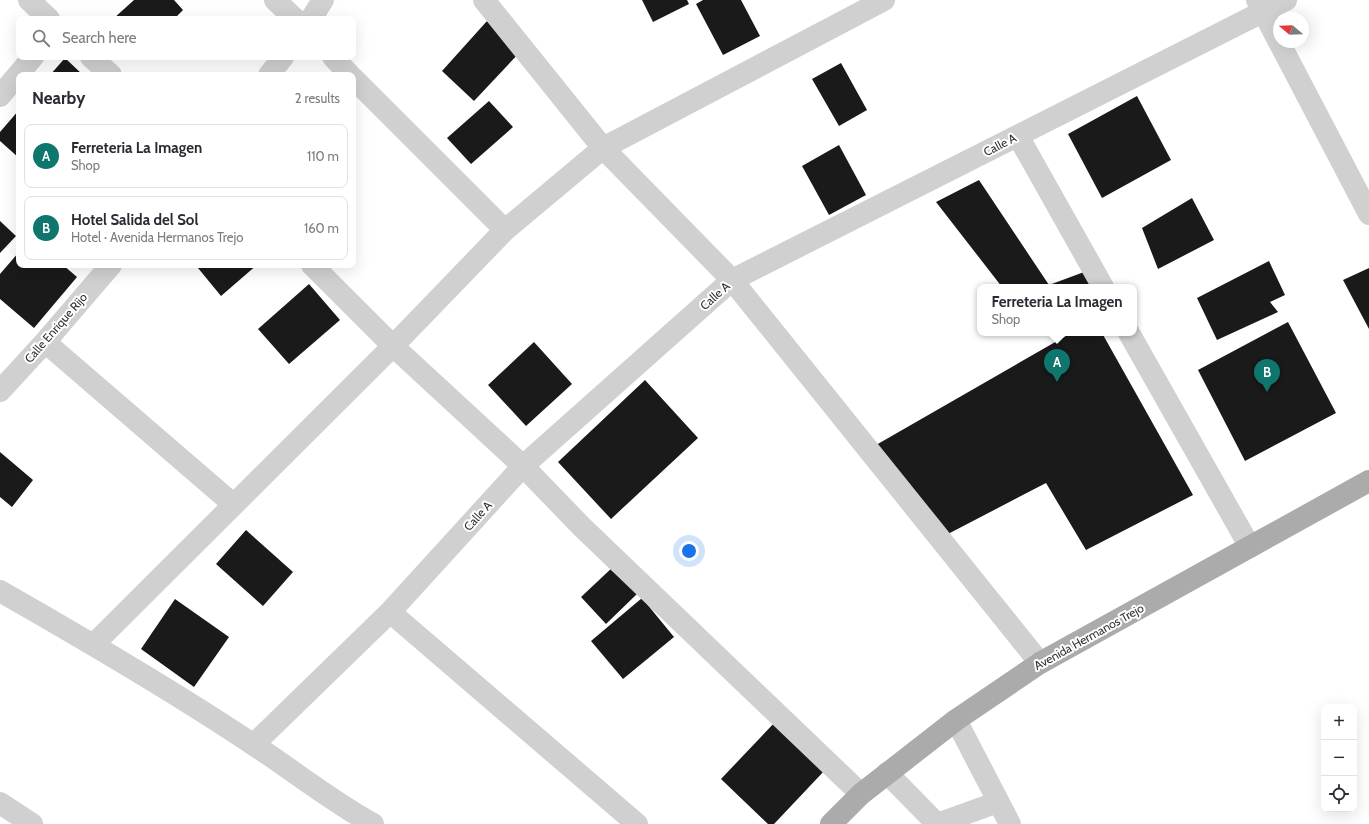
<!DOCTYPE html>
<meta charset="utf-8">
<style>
body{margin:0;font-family:Cabin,sans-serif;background:#f2f2f3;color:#2b2b33}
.controls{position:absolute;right:12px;bottom:12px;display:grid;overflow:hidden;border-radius:8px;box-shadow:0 4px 16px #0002}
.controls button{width:36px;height:36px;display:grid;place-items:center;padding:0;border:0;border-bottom:1px solid #e1e1e2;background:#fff;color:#2b2b33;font:20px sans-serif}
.compass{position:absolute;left:1273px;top:12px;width:36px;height:36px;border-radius:50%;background:#fff;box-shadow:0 4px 16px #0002;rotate:289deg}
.you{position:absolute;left:689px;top:551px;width:14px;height:14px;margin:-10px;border:3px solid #fff;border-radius:50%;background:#1a73e8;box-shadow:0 0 0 6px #1a73e833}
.badge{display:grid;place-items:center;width:26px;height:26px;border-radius:50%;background:#0f766e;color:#fff;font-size:13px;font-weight:700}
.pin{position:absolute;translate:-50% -33px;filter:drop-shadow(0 1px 2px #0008)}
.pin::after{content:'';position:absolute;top:21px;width:14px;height:12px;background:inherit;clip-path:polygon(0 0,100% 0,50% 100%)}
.popup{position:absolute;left:977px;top:284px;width:160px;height:52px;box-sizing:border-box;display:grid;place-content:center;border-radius:8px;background:#fff;filter:drop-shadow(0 1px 3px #0005);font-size:13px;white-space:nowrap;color:#7c7c81}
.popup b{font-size:15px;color:#2b2b33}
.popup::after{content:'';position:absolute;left:50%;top:100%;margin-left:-8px;border:8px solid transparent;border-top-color:#fff}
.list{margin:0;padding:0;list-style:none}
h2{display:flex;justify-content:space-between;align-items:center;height:52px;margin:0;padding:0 16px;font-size:17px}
h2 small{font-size:13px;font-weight:400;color:#7c7c81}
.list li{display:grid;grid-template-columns:26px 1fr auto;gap:12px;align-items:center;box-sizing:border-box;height:64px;margin:0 8px 8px;padding:0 8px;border:1px solid #e1e1e2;border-radius:8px}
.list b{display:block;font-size:15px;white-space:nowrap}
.list p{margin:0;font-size:13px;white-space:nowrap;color:#7c7c81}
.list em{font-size:13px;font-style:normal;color:#7c7c81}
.icon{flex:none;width:22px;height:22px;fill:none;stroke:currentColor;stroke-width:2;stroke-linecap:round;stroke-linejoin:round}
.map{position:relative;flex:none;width:1369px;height:824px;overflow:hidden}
.search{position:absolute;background:#fff;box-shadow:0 4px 16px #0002;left:16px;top:16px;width:340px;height:44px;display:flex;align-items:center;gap:10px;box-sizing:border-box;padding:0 14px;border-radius:8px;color:#7c7c81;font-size:15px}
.panel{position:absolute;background:#fff;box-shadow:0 4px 16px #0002;left:16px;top:72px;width:340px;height:196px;border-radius:8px}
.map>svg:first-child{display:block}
</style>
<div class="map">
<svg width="1369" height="824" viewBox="0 0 1369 824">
<rect width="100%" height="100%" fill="#fff"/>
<!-- building -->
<path fill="#1a1a1a" d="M134,0H174L183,10L174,19H113Z
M642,0H687L689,4L653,22Z
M703,0H741L760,36L723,55L696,4Z
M487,21L520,52L474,101L442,71Z
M65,58L83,75H50Z
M841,63L867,110L839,126L812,79Z
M1137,96L1171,160L1102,198L1068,134Z
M489,101L513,127L471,164L447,138Z
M19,110V158L0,141V132Z
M839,145L866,195L829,215L802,166Z
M979,180L1049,285L1084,272L1091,287H1002L936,202Z
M1192,198L1214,240L1158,269L1142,228Z
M0,221L16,236L0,253Z
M19,252V265H63L77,277L34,328L0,299V274Z
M1269,261L1285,295L1270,302L1278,312L1217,340L1197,298Z
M201,265H257L221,296L198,268Z
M1369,268V329L1343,280Z
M309,284L340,320L289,364L258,329Z
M1288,322L1336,413L1245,461L1198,370Z
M1071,333H1102L1193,495L1086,550L1046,483L946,535L876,445Z
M534,342L572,384L526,426L488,385Z
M645,380L698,438L611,519L558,462Z
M0,452L33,480L12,507L0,497Z
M246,530L293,572L263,606L216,564Z
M614,566L639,592L606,624L581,597Z
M642,598L674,637L623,679L591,641Z
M175,599L229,637L194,687L141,649Z
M776,721L826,769L774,824H768L721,779Z"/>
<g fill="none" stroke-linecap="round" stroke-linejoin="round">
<!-- minor -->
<path stroke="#d0d0d0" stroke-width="22" d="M29,0L49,19
M275,0L295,19
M484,0L603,148L732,280L1040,663
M1257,0L1369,214
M311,19L323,0
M91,57L111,75
M333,57L350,75
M269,75L283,57
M353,78L505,230
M0,96L33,57
M1018,136L1103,287
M312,265L393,346L523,466L582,527L861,794
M1129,333L1250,547
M45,342L233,504
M0,391L45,342L111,265
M0,591C86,640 172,690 254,745C294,771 331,801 373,824
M390,612L637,824
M93,645L393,346L505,230L603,148L884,0
M956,720L1010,824
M254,744L390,612L523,466L732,280L1286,0
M887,773L937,824
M0,803L32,824
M937,824L998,802"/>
<!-- major -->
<path stroke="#ababab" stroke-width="22" d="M831,824L861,794L956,720L1040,663L1369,481"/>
</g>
<g text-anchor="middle" stroke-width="4" stroke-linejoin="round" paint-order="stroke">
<!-- street labels -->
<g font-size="12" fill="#333" stroke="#fff">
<text transform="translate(1000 145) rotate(-27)" y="4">Calle A</text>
<text transform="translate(715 296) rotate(-42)" y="4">Calle A</text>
<text transform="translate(56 328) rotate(-49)" y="4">Calle Enrique Rijo</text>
<text transform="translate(478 516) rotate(-48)" y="4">Calle A</text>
<text transform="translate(1089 637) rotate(-29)" y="4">Avenida Hermanos Trejo</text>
</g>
</g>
</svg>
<div class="controls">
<button>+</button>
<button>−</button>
<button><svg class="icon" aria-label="locate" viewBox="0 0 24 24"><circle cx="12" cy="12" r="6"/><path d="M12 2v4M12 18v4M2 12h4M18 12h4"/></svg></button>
</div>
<svg class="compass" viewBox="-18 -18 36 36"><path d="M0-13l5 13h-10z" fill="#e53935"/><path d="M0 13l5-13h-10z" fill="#7c7c81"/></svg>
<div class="you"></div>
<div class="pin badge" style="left:1057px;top:382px">A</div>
<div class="popup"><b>Ferreteria La Imagen</b>Shop</div>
<div class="pin badge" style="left:1267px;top:392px">B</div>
<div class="search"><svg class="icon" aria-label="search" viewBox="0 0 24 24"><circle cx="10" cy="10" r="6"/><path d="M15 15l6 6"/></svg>Search here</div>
<section class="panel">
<h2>Nearby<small>2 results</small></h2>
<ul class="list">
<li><span class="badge">A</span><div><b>Ferreteria La Imagen</b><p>Shop</p></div><em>110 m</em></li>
<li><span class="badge">B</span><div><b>Hotel Salida del Sol</b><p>Hotel · Avenida Hermanos Trejo</p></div><em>160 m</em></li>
</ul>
</section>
</div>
